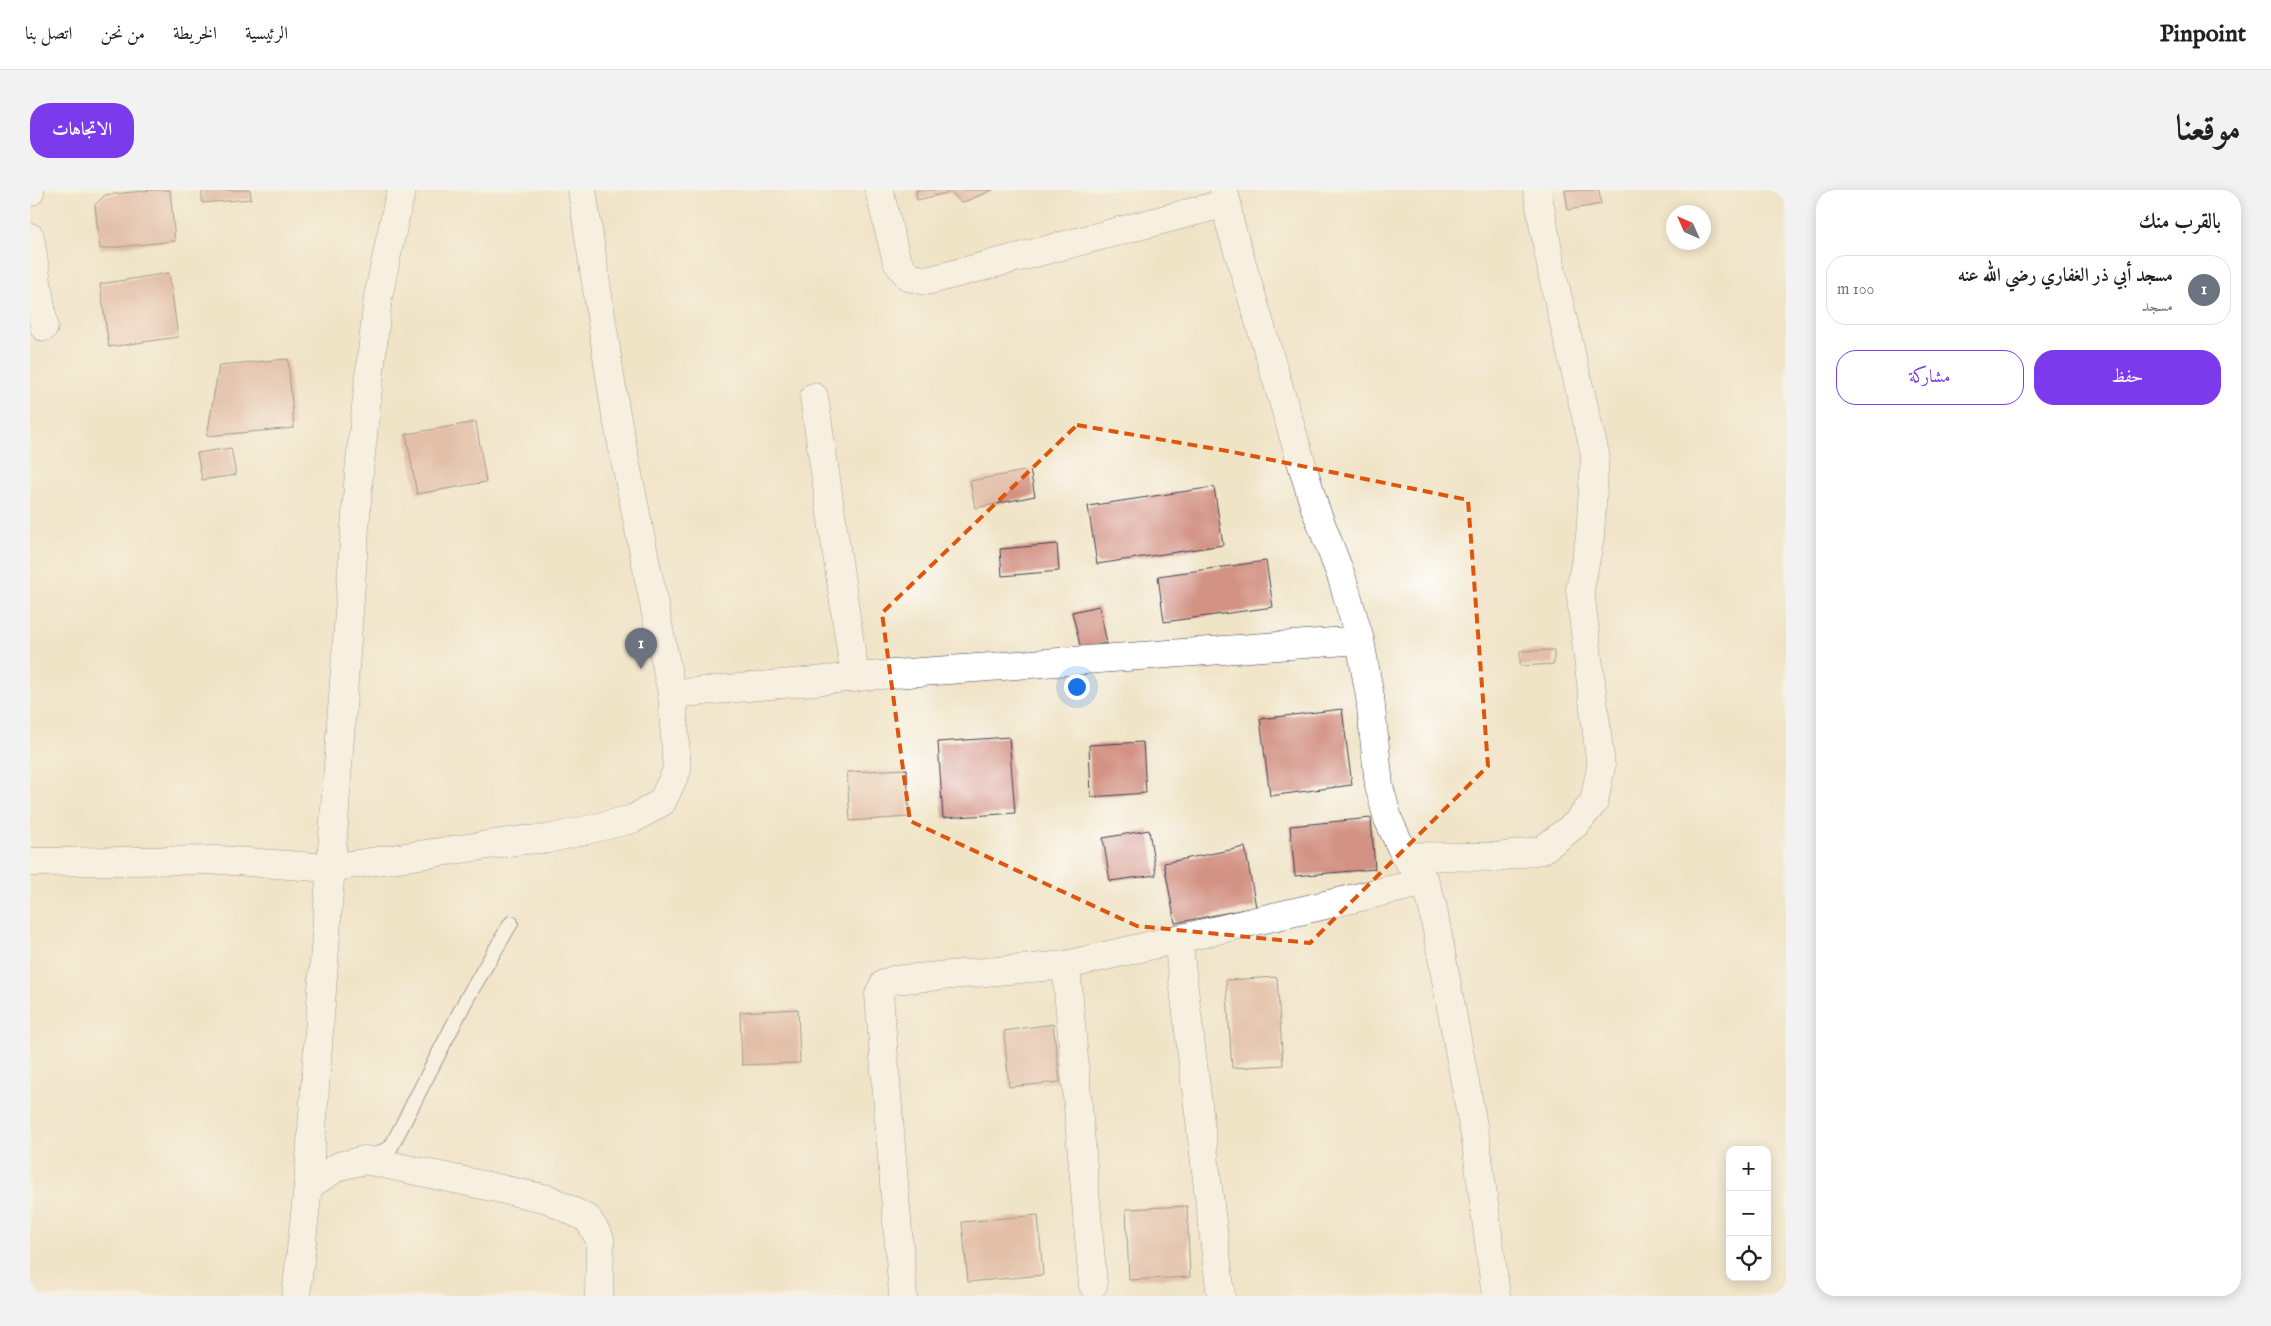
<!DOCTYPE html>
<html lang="ar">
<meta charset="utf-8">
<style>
body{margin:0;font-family:"IM FELL English",Amiri,serif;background:#f2f2f2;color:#202124;direction:rtl}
.controls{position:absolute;right:15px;bottom:15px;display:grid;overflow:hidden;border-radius:10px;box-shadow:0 2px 12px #0003}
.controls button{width:45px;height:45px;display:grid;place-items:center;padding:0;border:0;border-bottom:1px solid #e0e0e0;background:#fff;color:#202124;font:25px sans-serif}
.compass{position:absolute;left:1636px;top:15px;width:45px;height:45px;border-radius:50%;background:#fff;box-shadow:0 2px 12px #0003;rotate:315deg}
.you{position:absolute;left:1046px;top:496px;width:18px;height:18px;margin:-12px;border:4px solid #fff;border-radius:50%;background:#1a73e8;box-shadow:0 0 0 8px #1a73e833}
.badge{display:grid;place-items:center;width:32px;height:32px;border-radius:50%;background:#7c3aed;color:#fff;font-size:16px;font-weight:700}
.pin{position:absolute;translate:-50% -41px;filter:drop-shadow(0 1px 2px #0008)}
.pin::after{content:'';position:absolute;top:26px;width:18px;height:15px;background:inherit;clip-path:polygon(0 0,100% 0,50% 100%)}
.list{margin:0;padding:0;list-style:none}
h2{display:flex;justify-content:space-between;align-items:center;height:65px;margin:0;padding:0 20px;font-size:21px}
h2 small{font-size:16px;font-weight:400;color:#757577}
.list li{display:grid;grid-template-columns:32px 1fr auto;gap:15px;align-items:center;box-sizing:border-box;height:70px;margin:0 10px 10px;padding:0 10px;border:1px solid #e0e0e0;border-radius:20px}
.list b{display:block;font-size:19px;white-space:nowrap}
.list p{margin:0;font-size:16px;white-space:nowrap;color:#757577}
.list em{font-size:16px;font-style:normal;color:#757577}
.actions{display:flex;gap:10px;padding:15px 20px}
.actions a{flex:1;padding:11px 0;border:1px solid #7c3aed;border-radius:20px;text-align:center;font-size:18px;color:#7c3aed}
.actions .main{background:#7c3aed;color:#fff}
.icon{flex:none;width:28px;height:28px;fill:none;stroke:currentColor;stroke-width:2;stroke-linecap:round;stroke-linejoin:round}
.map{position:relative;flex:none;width:1756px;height:1106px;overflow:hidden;direction:ltr;border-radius:20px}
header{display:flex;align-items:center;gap:30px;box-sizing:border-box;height:70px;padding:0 25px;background:#fff;border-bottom:1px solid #e0e0e0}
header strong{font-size:24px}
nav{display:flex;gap:28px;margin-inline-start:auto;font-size:18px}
.intro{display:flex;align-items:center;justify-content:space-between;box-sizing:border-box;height:120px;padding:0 30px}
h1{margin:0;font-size:35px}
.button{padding:12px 22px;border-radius:20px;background:#7c3aed;color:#fff;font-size:18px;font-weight:700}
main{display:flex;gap:30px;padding:0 30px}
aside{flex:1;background:#fff;border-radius:20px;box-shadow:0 2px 12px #0003}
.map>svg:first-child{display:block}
</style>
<header>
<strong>Pinpoint</strong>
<nav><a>الرئيسية</a><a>الخريطة</a><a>من نحن</a><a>اتصل بنا</a></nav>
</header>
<div class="intro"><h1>موقعنا</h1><a class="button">الاتجاهات</a></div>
<main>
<aside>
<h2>بالقرب منك<small></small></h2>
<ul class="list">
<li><span class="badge" style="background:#6b7280">1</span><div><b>مسجد أبي ذر الغفاري رضي الله عنه</b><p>مسجد</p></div><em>100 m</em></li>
</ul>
<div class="actions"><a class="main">حفظ</a><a>مشاركة</a></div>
</aside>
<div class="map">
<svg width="1756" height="1106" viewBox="0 0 1756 1106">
<rect width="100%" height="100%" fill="#fff"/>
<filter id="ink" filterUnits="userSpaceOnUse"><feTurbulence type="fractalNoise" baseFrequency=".02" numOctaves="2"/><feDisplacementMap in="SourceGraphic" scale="10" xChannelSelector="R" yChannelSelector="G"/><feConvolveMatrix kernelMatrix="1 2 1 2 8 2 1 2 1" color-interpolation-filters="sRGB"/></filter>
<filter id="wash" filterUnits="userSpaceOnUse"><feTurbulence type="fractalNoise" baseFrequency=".0096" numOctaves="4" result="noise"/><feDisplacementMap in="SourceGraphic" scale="20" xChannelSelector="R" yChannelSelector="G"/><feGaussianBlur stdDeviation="1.12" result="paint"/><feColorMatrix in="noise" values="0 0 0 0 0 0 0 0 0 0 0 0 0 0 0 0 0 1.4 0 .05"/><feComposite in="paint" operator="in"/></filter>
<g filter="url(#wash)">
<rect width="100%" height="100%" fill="#f0e4c7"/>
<g id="blocks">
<!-- building -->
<path fill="#d39384" d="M123,0H140L145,51L70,59L65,15L75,5Z
M172,0H220L221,9L172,13Z
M886,0H963L931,13L921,2L887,10Z
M1535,0H1569L1571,14L1538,20Z
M139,83L148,147L79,157L70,94Z
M258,169L264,238L177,246L189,175Z
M446,232L456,292L387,304L376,244Z
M201,258L206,285L172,290L167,263Z
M1000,280L1005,306L945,318L940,291Z
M1184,297L1193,355L1067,374L1058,316Z
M1027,354L1029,381L972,386L970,359Z
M1236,371L1243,417L1134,432L1128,386Z
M1069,416L1077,453L1051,459L1042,422Z
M1524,460V474L1490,476V461Z
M1312,519L1322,595L1240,606L1230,529Z
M979,547L985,623L913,628L908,552Z
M1113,552L1116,603L1061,607L1059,555Z
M877,579L879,627L820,631L817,582Z
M1341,628L1345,679L1265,686L1260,636Z
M1119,640L1126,685L1080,691L1073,648Z
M1215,657L1226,717L1145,733L1134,673Z
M1247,787L1253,875L1202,878L1196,790Z
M768,819L770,873L712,875L710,822Z
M1023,834L1030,892L979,897L974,841Z
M1157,1016L1160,1087L1099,1090L1096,1019Z
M1008,1025L1013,1085L938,1092L932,1032Z"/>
</g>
</g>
<g filter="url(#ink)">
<use href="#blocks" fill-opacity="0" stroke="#413f50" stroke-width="1"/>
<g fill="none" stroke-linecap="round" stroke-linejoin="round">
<defs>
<path id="service" d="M338,969L361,957L437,808L481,733"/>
<path id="minor" d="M849,0L867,72L879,87L897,91L1197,13
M1194,0L1200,34L1285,318L1312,388L1330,450L1340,507L1349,596L1358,629L1375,666L1395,692L1402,714L1446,952L1466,1106
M0,2V0
M0,47L14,137
M784,207L825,488
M642,504L850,485L1330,450
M1375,666L1468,667L1512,660L1546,634L1564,612L1571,577L1550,400L1560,347L1565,264L1523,87L1507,0
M0,672L190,670L299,678L493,650L518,649L603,629L632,612L647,580L642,504L585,219L552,0
M1148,749L1191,1106
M278,996L309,976L335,970L518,1009L558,1029L570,1049L569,1106
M1063,1095L1036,775L1395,692
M873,1106L849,804L854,794L863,790L1036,775"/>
<path id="tertiary" d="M266,1106L278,996L329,282L348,107L368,13L372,0"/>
</defs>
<!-- service casing -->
<use href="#service" stroke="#413f50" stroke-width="16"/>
<!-- minor casing -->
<use href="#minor" stroke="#413f50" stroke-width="29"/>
<!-- tertiary casing -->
<use href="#tertiary" stroke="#413f50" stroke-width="29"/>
<!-- service -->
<use href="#service" stroke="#fff" stroke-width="14"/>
<!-- minor -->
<use href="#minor" stroke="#fff" stroke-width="28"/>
<!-- tertiary -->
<use href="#tertiary" stroke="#fff" stroke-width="28"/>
</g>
</g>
<!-- marked area -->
<path d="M0 0H1756V1106H0ZM1047,235L1203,262L1438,310L1458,576L1280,753L1107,736L880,631L852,423Z" fill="#f0e4c7" fill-opacity=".55" fill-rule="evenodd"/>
<path fill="none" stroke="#de560e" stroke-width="4" stroke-dasharray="10 6" stroke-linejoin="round" d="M1047,235L1203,262L1438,310L1458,576L1280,753L1107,736L880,631L852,423Z"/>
</svg>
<div class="controls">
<button>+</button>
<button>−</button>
<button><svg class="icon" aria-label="locate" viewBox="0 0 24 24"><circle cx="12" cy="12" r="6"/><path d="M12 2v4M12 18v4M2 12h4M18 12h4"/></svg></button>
</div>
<svg class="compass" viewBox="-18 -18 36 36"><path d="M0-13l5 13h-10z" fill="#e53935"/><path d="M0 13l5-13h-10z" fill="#757577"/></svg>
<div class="you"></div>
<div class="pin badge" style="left:611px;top:479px;background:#6b7280">1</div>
</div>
</main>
